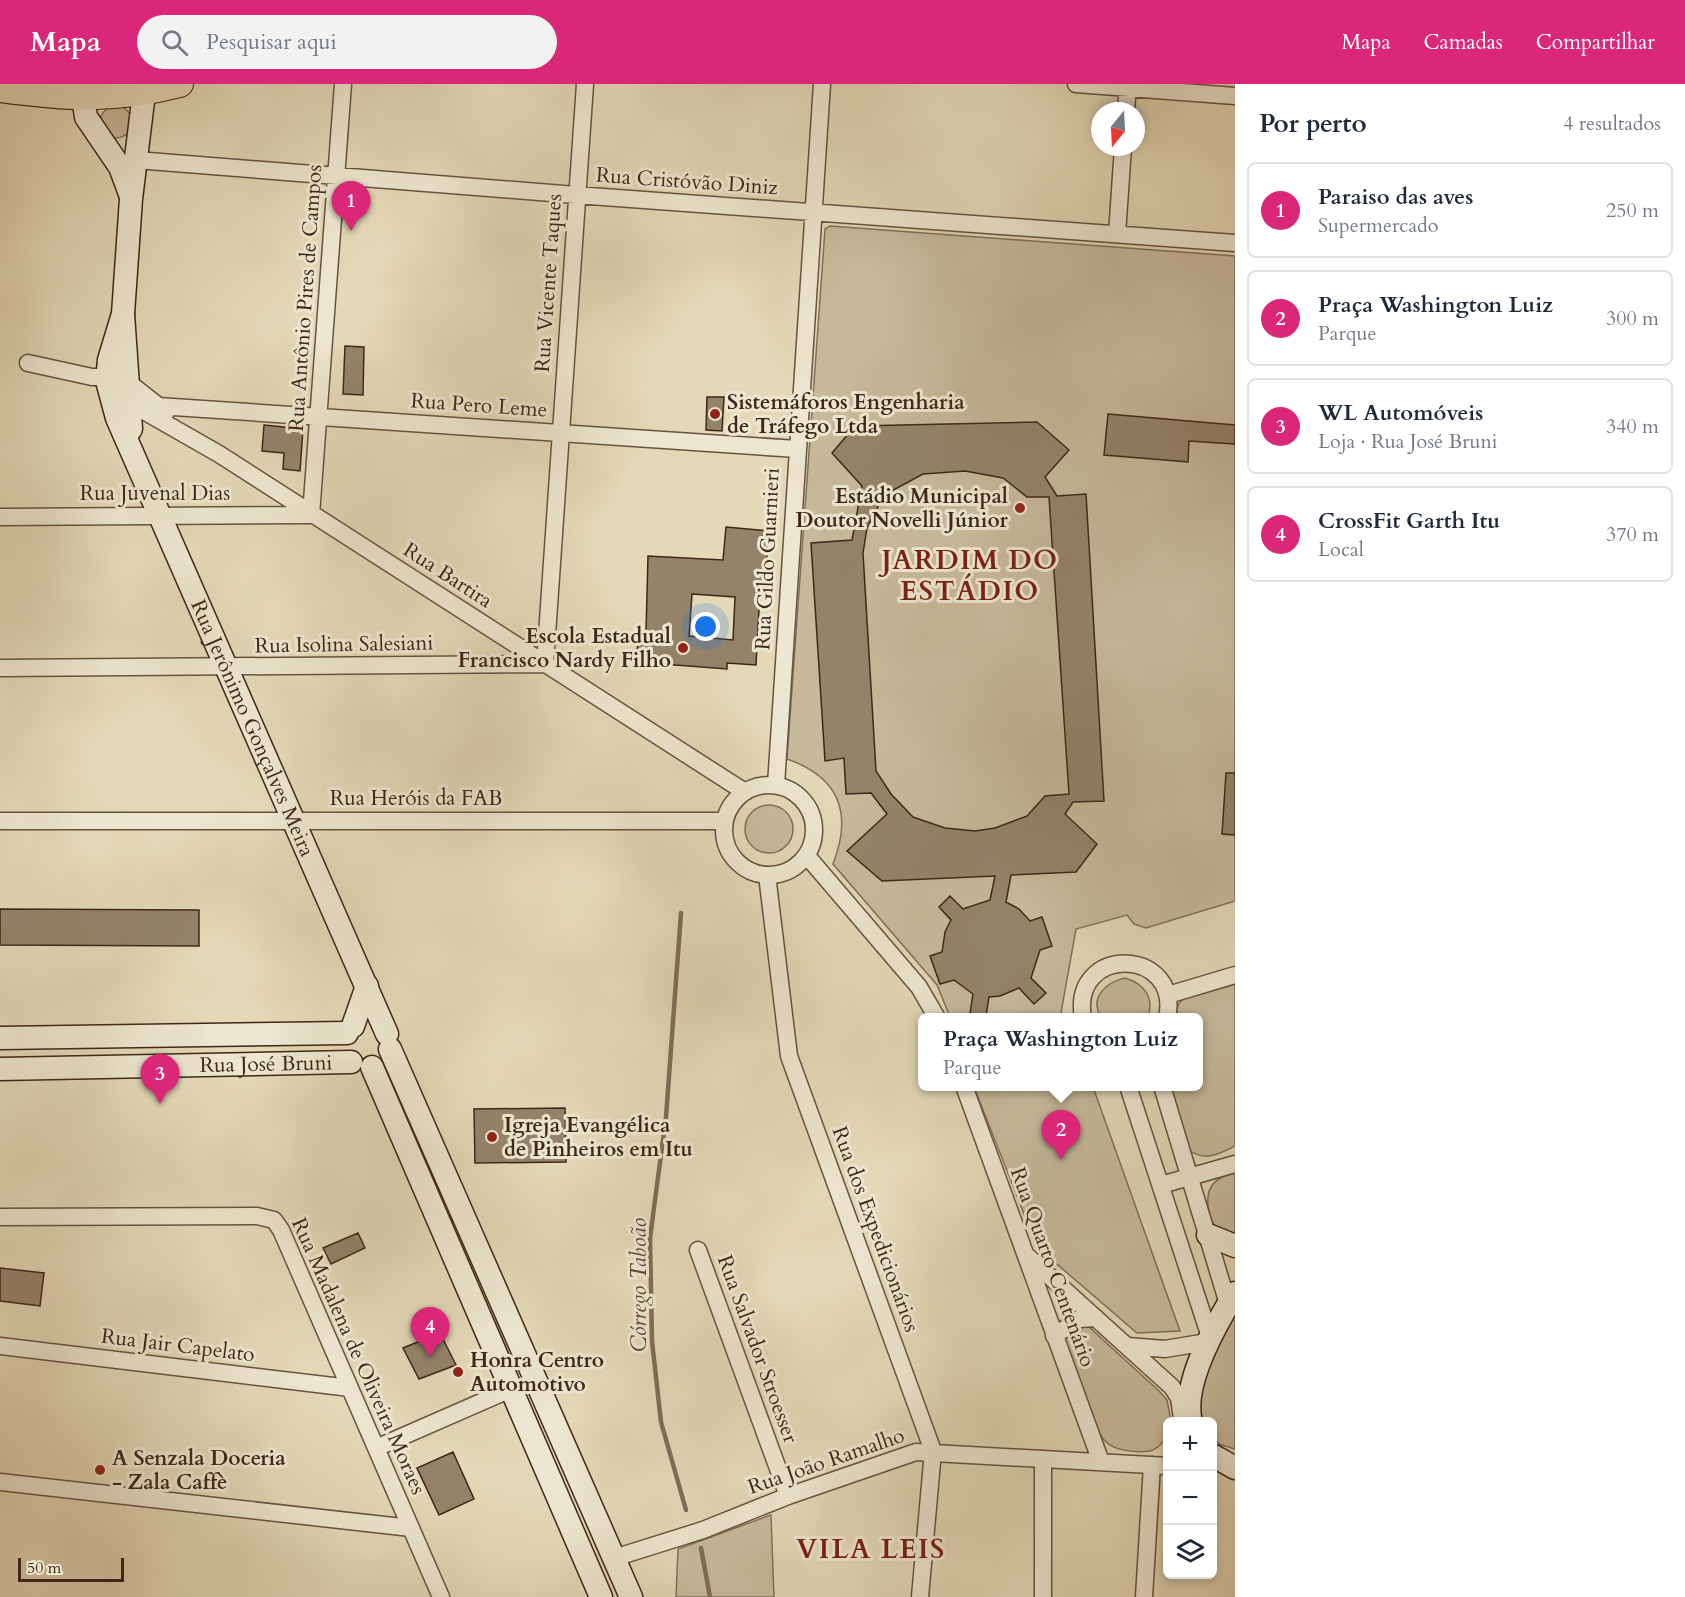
<!DOCTYPE html>
<html lang="pt">
<meta charset="utf-8">
<style>
body{margin:0;font-family:Cardo,serif;background:#f2f2f3;color:#1f2937}
.controls{position:absolute;right:18px;bottom:18px;display:grid;overflow:hidden;border-radius:9px;box-shadow:0 3px 9px #0003}
.controls button{width:54px;height:54px;display:grid;place-items:center;padding:0;border:0;border-bottom:2px solid #e0e1e3;background:#fff;color:#1f2937;font:30px sans-serif}
.compass{position:absolute;left:1091px;top:18px;width:54px;height:54px;border-radius:50%;background:#fff;box-shadow:0 3px 9px #0003;rotate:198deg}
.scale{position:absolute;left:18px;bottom:15px;width:106px;box-sizing:border-box;padding-left:6px;border:3px solid #3e2718;border-top:0;font-size:16px;line-height:21px;white-space:nowrap;color:#3e2718;-webkit-text-stroke:4px #ede6d0;paint-order:stroke}
.you{position:absolute;left:706px;top:543px;width:21px;height:21px;margin:-15px;border:4px solid #fff;border-radius:50%;background:#1a73e8;box-shadow:0 0 0 9px #1a73e833}
.badge{display:grid;place-items:center;width:39px;height:39px;border-radius:50%;background:#db2777;color:#fff;font-size:20px;font-weight:700}
.pin{position:absolute;translate:-50% -50px;filter:drop-shadow(0 2px 3px #0008)}
.pin::after{content:'';position:absolute;top:32px;width:21px;height:18px;background:inherit;clip-path:polygon(0 0,100% 0,50% 100%)}
.popup{position:absolute;left:918px;top:929px;width:285px;height:78px;box-sizing:border-box;display:grid;place-content:center;border-radius:9px;background:#fff;filter:drop-shadow(0 2px 4px #0005);font-size:20px;white-space:nowrap;color:#747a83}
.popup b{font-size:22px;color:#1f2937}
.popup::after{content:'';position:absolute;left:50%;top:100%;margin-left:-12px;border:12px solid transparent;border-top-color:#fff}
.list{margin:0;padding:0;list-style:none}
h2{display:flex;justify-content:space-between;align-items:center;height:78px;margin:0;padding:0 24px;font-size:26px}
h2 small{font-size:20px;font-weight:400;color:#747a83}
.list li{display:grid;grid-template-columns:39px 1fr auto;gap:18px;align-items:center;box-sizing:border-box;height:96px;margin:0 12px 12px;padding:0 12px;border:2px solid #e0e1e3;border-radius:9px}
.list b{display:block;font-size:22px;white-space:nowrap}
.list p{margin:0;font-size:20px;white-space:nowrap;color:#747a83}
.list em{font-size:20px;font-style:normal;color:#747a83}
.icon{flex:none;width:33px;height:33px;fill:none;stroke:currentColor;stroke-width:2;stroke-linecap:round;stroke-linejoin:round}
.map{position:relative;flex:none;width:1235px;height:1513px;overflow:hidden}
header{display:flex;align-items:center;gap:36px;box-sizing:border-box;height:84px;padding:0 30px;background:#db2777;color:#fff}
header strong{font-size:28px}
nav{display:flex;gap:33px;margin-inline-start:auto;font-size:21px}
.search{width:420px;height:54px;background:#f2f2f3;display:flex;align-items:center;gap:15px;box-sizing:border-box;padding:0 21px;border-radius:33px;color:#747a83;font-size:22px}
main{display:flex}
aside{flex:1;background:#fff}
.map>svg:first-child{display:block}
</style>
<header>
<strong>Mapa</strong>
<div class="search"><svg class="icon" aria-label="search" viewBox="0 0 24 24"><circle cx="10" cy="10" r="6"/><path d="M15 15l6 6"/></svg>Pesquisar aqui</div>
<nav><a>Mapa</a><a>Camadas</a><a>Compartilhar</a></nav>
</header>
<main>
<div class="map">
<svg width="1235" height="1513" viewBox="0 0 1235 1513">
<rect width="100%" height="100%" fill="#e3d8b7"/>
<filter id="stains"><feTurbulence type="fractalNoise" baseFrequency=".00333" numOctaves="4"/><feColorMatrix values="0 0 0 0 .2 0 0 0 0 .09 0 0 0 0 .02 0 0 0 .5 -.17"/></filter>
<radialGradient id="worn" r=".72"><stop offset=".6" stop-color="#630" stop-opacity="0"/><stop offset="1" stop-color="#630" stop-opacity=".3"/></radialGradient>
<!-- green -->
<path fill="#c7ba9c" stroke="#82705a" stroke-width="1.5" d="M100 38a16 16 0 1 1 32 0a16 16 0 1 1-32 0Z
M830,142L1235,172V817L1146,844L1134,840L1127,831L1076,845L1061,929L1044,934L950,933L937,901L833,780C853,729 839,693 787,675L825,145Z
M745 745a24 24 0 1 1 48 0a24 24 0 1 1-48 0Z
M1125,894C1143,899 1156,914 1147,934L1101,933C1089,914 1106,898 1125,894Z
M1235,898V1062C1218,1071 1204,1078 1187,1065L1170,1003L1199,1002V934L1176,933L1178,921L1184,913Z
M974,1003H1093L1180,1247L1137,1249L1037,1163Z
M1235,1088V1153C1229,1150 1218,1146 1214,1141C1210,1135 1209,1128 1208,1122C1206,1101 1216,1094 1235,1088Z
M1235,1228V1365L1219,1360L1213,1353L1212,1338L1200,1337L1199,1302Z
M1083,1242L1089,1243L1159,1307L1167,1316L1171,1337L1168,1338C1167,1350 1164,1363 1150,1367C1138,1369 1115,1367 1106,1358C1091,1344 1071,1277 1063,1255Z
M771,1431L774,1513H676L678,1465Z"/>
<g fill="none" stroke-linecap="round" stroke-linejoin="round">
<!-- stream -->
<path stroke="#7f6d57" stroke-width="4.5" d="M681,829L666,1033L650,1154L652,1257L661,1338L686,1426
M701,1464L710,1513"/>
</g>
<!-- building -->
<path fill="#94836b" stroke="#3e2718" stroke-width="1.5" fill-rule="evenodd" d="M345,262L364,263L363,311L343,310Z
M707,313H724L722,347L706,346Z
M1108,330L1235,341V360L1189,357L1188,378L1104,371Z
M1037,338L1069,366L1045,393L1057,412L1086,410L1104,717L1073,718L1065,730L1097,760L1076,788L1011,791L1006,818L1019,825L1030,837L1042,833L1052,862L1040,866L1031,894L1046,909L1034,920L1019,904L1000,912L989,913L986,932L970,929L973,910L954,896L940,900L930,872L942,868L945,848L951,836L939,823L950,812L963,825L990,816L995,792L882,797L847,767L887,730L871,709L846,710L844,674L825,677L811,459L852,456L862,402L832,369L855,342ZM965,387L1003,394L1027,413H1049L1069,710L1045,712L1027,732L995,744L975,747L945,744L913,733L891,710L876,687L863,469L867,444L884,411L923,390Z
M264,341L303,345L300,387L283,385L284,369L262,367Z
M726,443L769,447L764,508H760L756,581L727,579V585L636,578L639,548H646L648,472L723,476ZM692,510L735,513L733,556L689,552Z
M1226,689H1235V751L1222,750Z
M0,825L199,826V862L0,861Z
M565,1024L566,1078L475,1079L474,1025Z
M358,1149L365,1164L331,1180L323,1164Z
M0,1184L44,1189L40,1222L0,1217Z
M440,1249L456,1281L419,1295L403,1264Z
M453,1368L474,1415L439,1431L417,1384Z"/>
<g fill="none" stroke-linecap="round" stroke-linejoin="round">
<defs>
<path id="street" d="M1076,0L1235,12
M1126,27L1128,0
M136,76L576,111L1235,159
M1117,150L1123,63
M28,279L92,293H107
M128,298L166,328
M128,318L219,370L745,708
M158,322L797,365
M0,433L311,431L343,0
M0,584L545,580L585,0
M724 746a45 45 0 1 1 90 0a45 45 0 1 1-90 0Z
M776,701L822,0
M0,737H725
M807,772L919,903L937,934
M767,791L789,972L933,1367L920,1513
M1168,911L1235,891
M1083,934C1070,860 1182,863 1167,934
M964,1002L1101,1378
M1128,1002L1210,1253
M1162,1002L1228,1220
M1161,1101L1235,1080
M0,1133L257,1132L274,1136L281,1146L441,1513
M698,1166L788,1412
M1027,1172L1172,1303L1179,1314L1182,1334
M1054,1252L1079,1235L1096,1234
M0,1262L350,1304
M1128,1262L1165,1265L1207,1258
M376,1364L511,1305
M0,1398L411,1444
M614,1474L703,1446L788,1412L916,1368L1168,1382
M1043,1513V1375
M1144,1513L1152,1381"/>
<g id="secondary">
<path d="M83,13L86,33L120,83L130,110"/>
<path id="s1" d="M123,230L109,276L107,297L117,334L387,950"/>
<path d="M131,345L123,230L131,115L144,9"/>
<path d="M353,942L367,902"/>
<path d="M0,954L347,949"/>
<path d="M390,965L631,1513"/>
<path d="M372,983L601,1513"/>
<path id="s2" d="M0,985L351,978"/>
<path d="M1208,1151L1235,1162"/>
<path d="M1191,1338C1181,1300 1216,1240 1235,1209"/>
<path d="M1212,1371L1235,1384"/>
</g>
<path id="primary" d="M0,5C66,14 114,17 180,0"/>
</defs>
<!-- street casing -->
<use href="#street" stroke="#675340" stroke-width="19"/>
<!-- secondary casing -->
<use href="#secondary" stroke="#3e2718" stroke-width="25"/>
<!-- primary casing -->
<use href="#primary" stroke="#3e2718" stroke-width="28"/>
<!-- street -->
<use href="#street" stroke="#ede6d0" stroke-width="16"/>
<!-- secondary -->
<use href="#secondary" stroke="#ede6d0" stroke-width="22"/>
<!-- primary -->
<use href="#primary" stroke="#e3d8b7" stroke-width="26"/>
</g>
<!-- markers -->
<g fill="#8f2418" stroke="#ede6d0" stroke-width="2">
<circle cx="715" cy="330" r="6"/>
<circle cx="1020" cy="424" r="6"/>
<circle cx="683" cy="564" r="6"/>
<circle cx="492" cy="1053" r="6"/>
<circle cx="458" cy="1288" r="6"/>
<circle cx="100" cy="1386" r="6"/>
</g>
<g text-anchor="middle" stroke-width="6" stroke-linejoin="round" paint-order="stroke">
<!-- street labels -->
<g font-size="21" fill="#3e2718" stroke="#ede6d0">
<text transform="translate(687 97) rotate(4)" y="7">Rua Cristóvão Diniz</text>
<text transform="translate(548 199) rotate(-86)" y="7">Rua Vicente Taques</text>
<text transform="translate(305 214) rotate(-86)" y="7">Rua Antônio Pires de Campos</text>
<text transform="translate(479 321) rotate(4)" y="7">Rua Pero Leme</text>
<text x="155" y="416">Rua Juvenal Dias</text>
<text transform="translate(767 475) rotate(-87)" y="7">Rua Gildo Guarnieri</text>
<text transform="translate(448 491) rotate(33)" y="7">Rua Bartira</text>
<text transform="translate(344 560) rotate(-1)" y="7">Rua Isolina Salesiani</text>
<text dy="7" stroke="none"><textPath href="#s1" startOffset="446">Rua Jerônimo Gonçalves Meira</textPath></text>
<text x="416" y="721">Rua Heróis da FAB</text>
<text dy="7" stroke="none"><textPath href="#s2" startOffset="266">Rua José Bruni</textPath></text>
<text transform="translate(876 1145) rotate(70)" y="7">Rua dos Expedicionários</text>
<text transform="translate(1053 1183) rotate(70)" y="7">Rua Quarto Centenário</text>
<text transform="translate(178 1261) rotate(7)" y="7">Rua Jair Capelato</text>
<text transform="translate(758 1265) rotate(70)" y="7">Rua Salvador Stroesser</text>
<text transform="translate(359 1272) rotate(66)" y="7">Rua Madalena de Oliveira Moraes</text>
<text transform="translate(826 1377) rotate(-19)" y="7">Rua João Ramalho</text>
</g>
<!-- poi labels -->
<g font-size="21" font-weight="bold" fill="#3e2718" stroke="#ede6d0" text-anchor="start">
<text x="727" y="325">Sistemáforos Engenharia<tspan x="727" dy="24">de Tráfego Ltda</tspan></text>
<text x="1008" y="419" text-anchor="end">Estádio Municipal<tspan x="1008" dy="24">Doutor Novelli Júnior</tspan></text>
<text x="671" y="559" text-anchor="end">Escola Estadual<tspan x="671" dy="24">Francisco Nardy Filho</tspan></text>
<text x="504" y="1048">Igreja Evangélica<tspan x="504" dy="24">de Pinheiros em Itu</tspan></text>
<text x="470" y="1283">Honra Centro<tspan x="470" dy="24">Automotivo</tspan></text>
<text x="112" y="1381">A Senzala Doceria<tspan x="112" dy="24">- Zala Caffè</tspan></text>
</g>
<!-- water labels -->
<g font-size="22" font-style="italic" fill="#5f4a38" stroke="#ede6d0">
<text transform="translate(638 1201) rotate(-90)" y="8">Córrego Taboão</text>
</g>
<!-- district labels -->
<g font-size="27" font-weight="bold" letter-spacing="1.5" fill="#7a1f14" stroke="#ede6d0">
<text x="970" y="485">JARDIM DO<tspan x="970" dy="31">ESTÁDIO</tspan></text>
<text x="871" y="1474">VILA LEIS</text>
</g>
</g>
<rect width="100%" height="100%" filter="url(#stains)"/>
<rect width="100%" height="100%" fill="url(#worn)"/>
</svg>
<div class="controls">
<button>+</button>
<button>−</button>
<button><svg class="icon" aria-label="layers" viewBox="0 0 24 24"><path d="M12 4l9 5-9 5-9-5zM3 14l9 5 9-5"/></svg></button>
</div>
<svg class="compass" viewBox="-18 -18 36 36"><path d="M0-13l5 13h-10z" fill="#e53935"/><path d="M0 13l5-13h-10z" fill="#747a83"/></svg>
<div class="scale">50 m</div>
<div class="you"></div>
<div class="pin badge" style="left:351px;top:147px">1</div>
<div class="pin badge" style="left:1061px;top:1076px">2</div>
<div class="popup"><b>Praça Washington Luiz</b>Parque</div>
<div class="pin badge" style="left:160px;top:1020px">3</div>
<div class="pin badge" style="left:430px;top:1273px">4</div>
</div>
<aside>
<h2>Por perto<small>4 resultados</small></h2>
<ul class="list">
<li><span class="badge">1</span><div><b>Paraiso das aves</b><p>Supermercado</p></div><em>250 m</em></li>
<li><span class="badge">2</span><div><b>Praça Washington Luiz</b><p>Parque</p></div><em>300 m</em></li>
<li><span class="badge">3</span><div><b>WL Automóveis</b><p>Loja · Rua José Bruni</p></div><em>340 m</em></li>
<li><span class="badge">4</span><div><b>CrossFit Garth Itu</b><p>Local</p></div><em>370 m</em></li>
</ul>
</aside>
</main>
